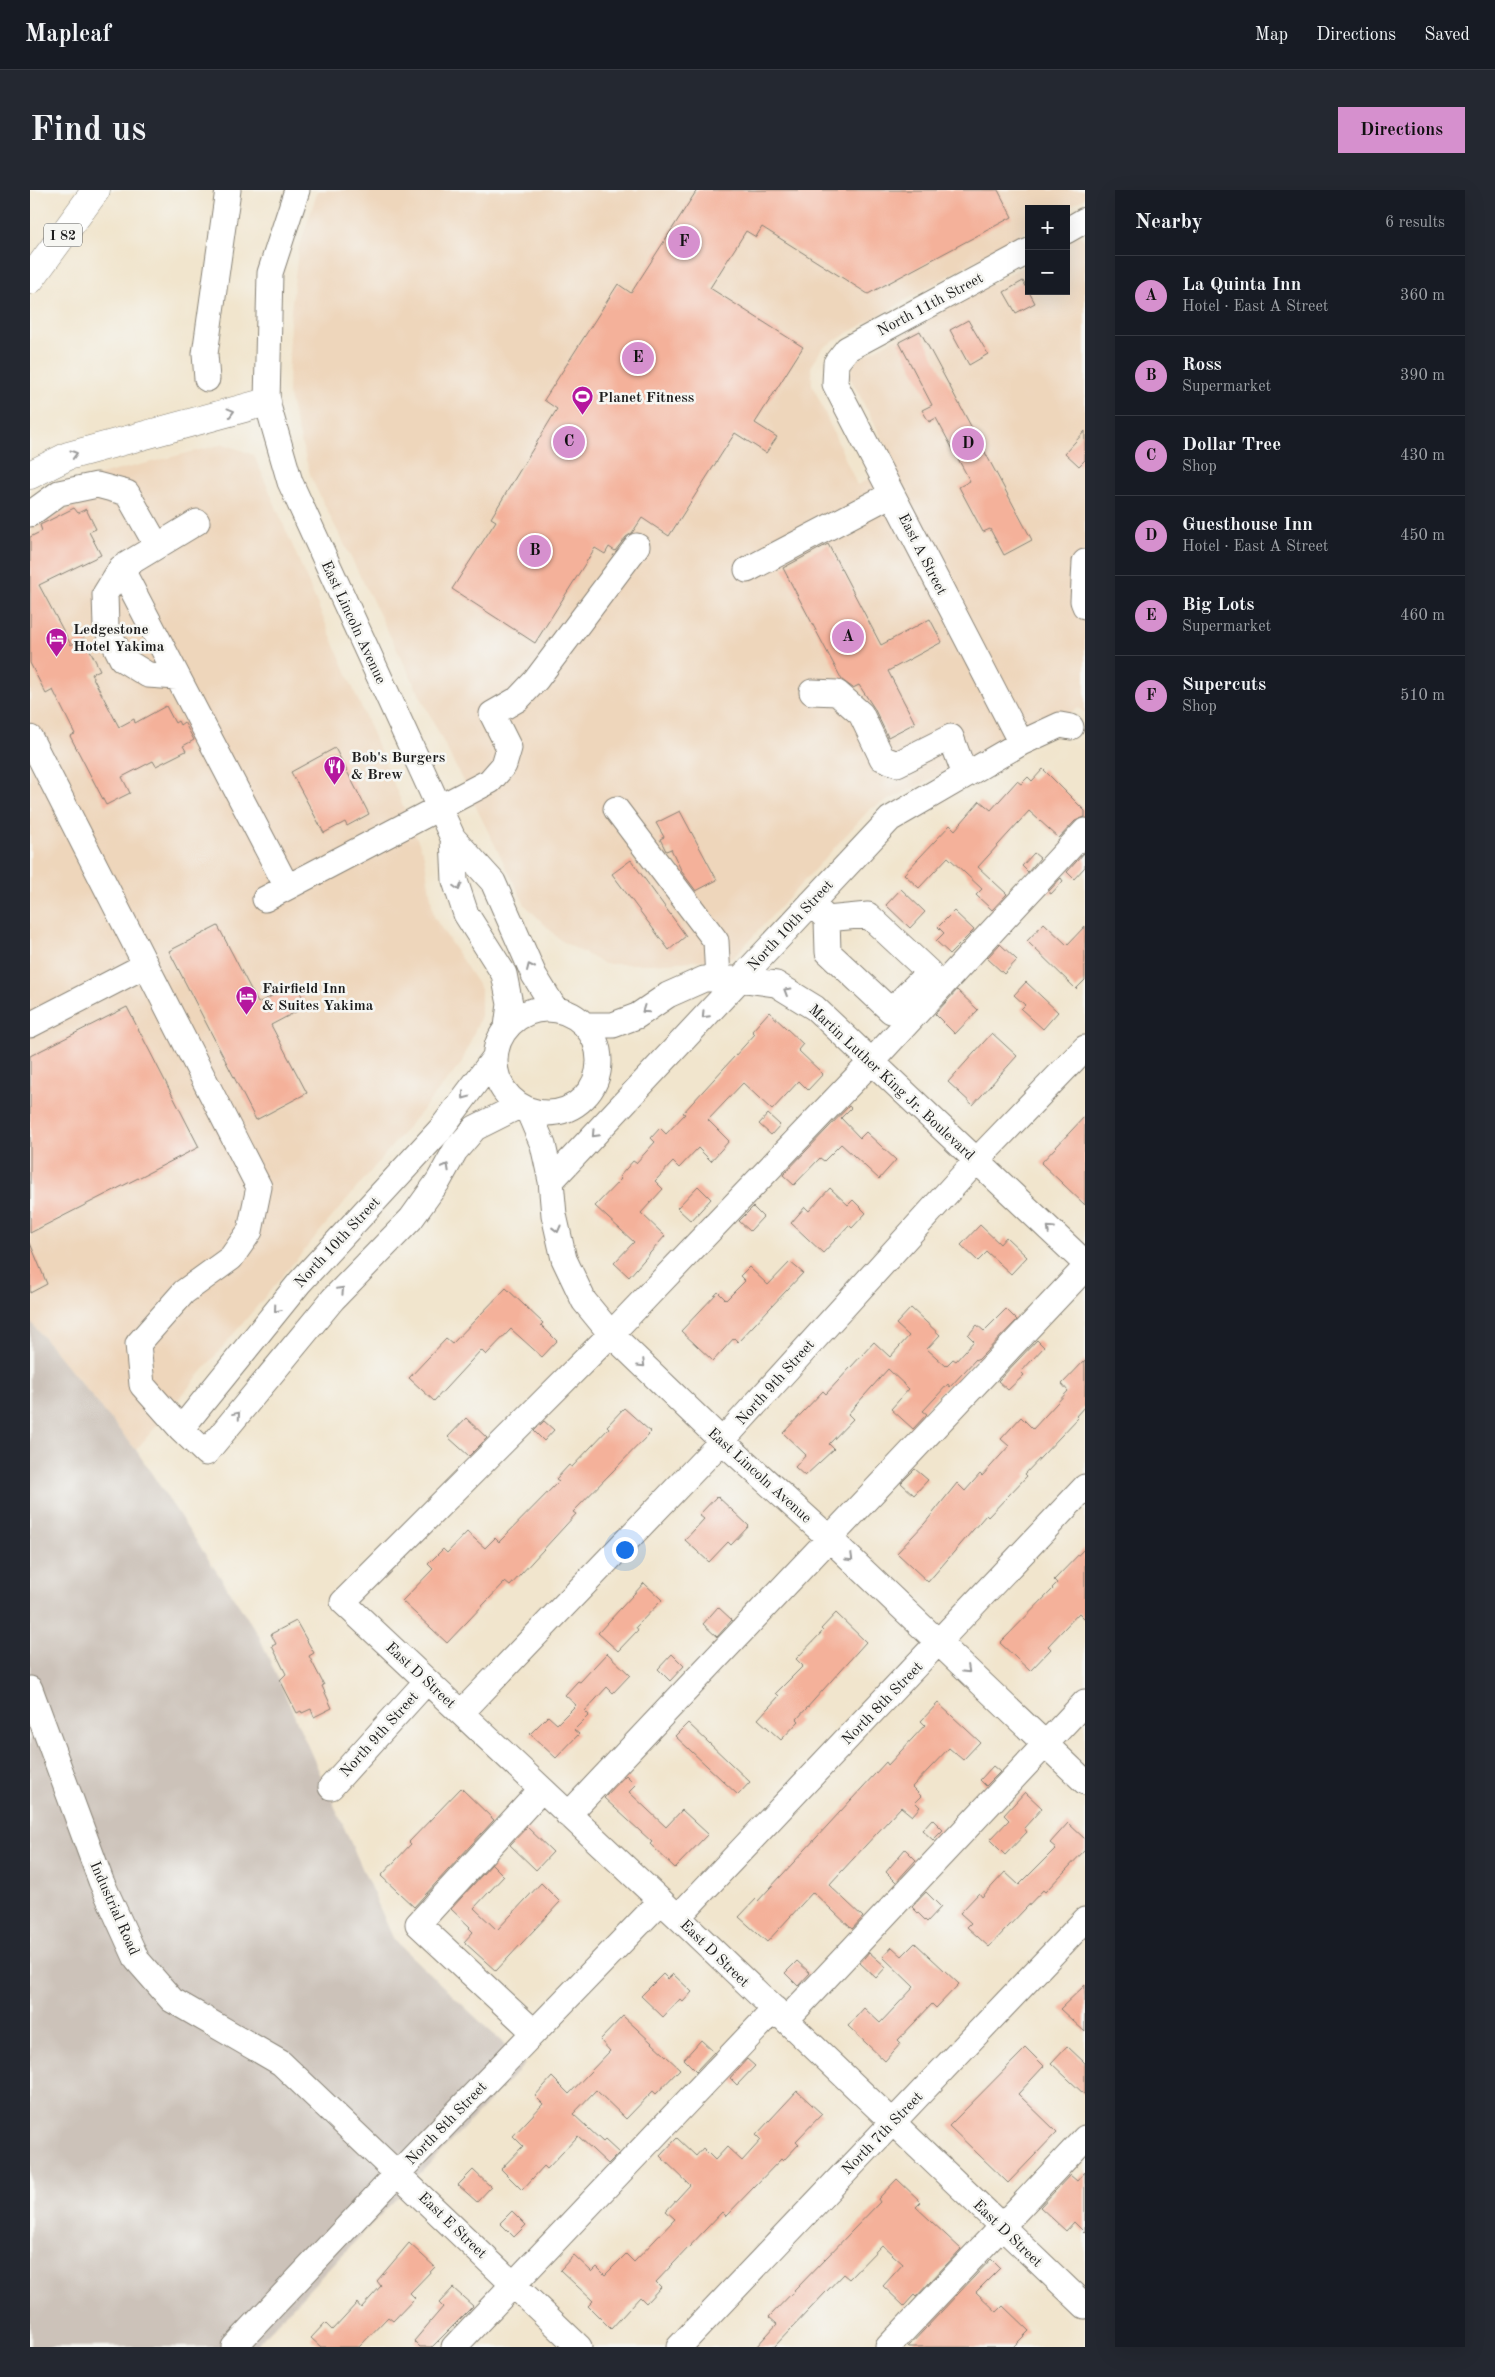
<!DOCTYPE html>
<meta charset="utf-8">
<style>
body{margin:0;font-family:"Old Standard TT",serif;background:#242831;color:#f1f3f6}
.controls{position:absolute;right:15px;top:15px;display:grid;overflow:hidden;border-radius:0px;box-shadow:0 5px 20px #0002}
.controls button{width:45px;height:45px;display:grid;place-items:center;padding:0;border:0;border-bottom:1px solid #363941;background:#171b24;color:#f1f3f6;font:25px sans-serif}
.you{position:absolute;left:594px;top:1359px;width:18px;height:18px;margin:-12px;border:4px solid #fff;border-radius:50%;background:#1a73e8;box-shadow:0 0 0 8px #1a73e833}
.badge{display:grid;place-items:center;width:32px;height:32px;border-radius:50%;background:#d690ce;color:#111;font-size:16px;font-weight:700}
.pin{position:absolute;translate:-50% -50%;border:2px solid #fff;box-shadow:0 1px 5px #0006}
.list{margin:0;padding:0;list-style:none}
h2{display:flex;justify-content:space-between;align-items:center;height:65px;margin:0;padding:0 20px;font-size:21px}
h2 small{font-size:16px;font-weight:400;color:#9ea1a6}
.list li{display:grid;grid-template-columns:32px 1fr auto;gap:15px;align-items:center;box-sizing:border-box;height:80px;padding:0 20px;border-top:1px solid #363941}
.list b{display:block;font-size:19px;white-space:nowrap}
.list p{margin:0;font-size:16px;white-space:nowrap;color:#9ea1a6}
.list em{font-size:16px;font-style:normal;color:#9ea1a6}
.map{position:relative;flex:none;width:1055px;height:2157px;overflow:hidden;border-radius:0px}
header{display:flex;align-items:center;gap:30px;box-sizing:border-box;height:70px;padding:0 25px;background:#171b24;border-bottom:1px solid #363941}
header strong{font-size:24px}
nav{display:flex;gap:28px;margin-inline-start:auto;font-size:18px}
.intro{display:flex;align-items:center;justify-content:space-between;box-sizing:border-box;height:120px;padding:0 30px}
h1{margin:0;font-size:35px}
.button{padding:12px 22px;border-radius:0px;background:#d690ce;color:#111;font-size:18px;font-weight:700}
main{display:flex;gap:30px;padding:0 30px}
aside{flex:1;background:#171b24;border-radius:0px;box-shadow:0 5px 20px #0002}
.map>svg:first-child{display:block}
</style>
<header>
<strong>Mapleaf</strong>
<nav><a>Map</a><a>Directions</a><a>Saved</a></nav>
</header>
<div class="intro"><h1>Find us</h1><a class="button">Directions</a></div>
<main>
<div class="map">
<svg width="1055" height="2157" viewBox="0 0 1055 2157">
<rect width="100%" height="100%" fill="#f6f6f2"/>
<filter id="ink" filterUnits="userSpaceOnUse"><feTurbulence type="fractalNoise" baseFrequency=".02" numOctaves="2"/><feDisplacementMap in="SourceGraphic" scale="10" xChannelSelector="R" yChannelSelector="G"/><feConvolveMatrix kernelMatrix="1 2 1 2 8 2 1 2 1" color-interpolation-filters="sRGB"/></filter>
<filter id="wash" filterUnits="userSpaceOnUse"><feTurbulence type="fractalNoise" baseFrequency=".0096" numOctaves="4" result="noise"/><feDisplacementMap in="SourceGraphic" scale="20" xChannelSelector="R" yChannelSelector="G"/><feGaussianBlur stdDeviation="1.12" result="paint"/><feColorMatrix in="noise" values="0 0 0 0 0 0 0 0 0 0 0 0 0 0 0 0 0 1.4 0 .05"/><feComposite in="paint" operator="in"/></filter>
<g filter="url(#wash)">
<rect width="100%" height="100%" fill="#f1e5cd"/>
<!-- built -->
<path fill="#eed6bb" d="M288,0H1055V8L1036,19H999V40L792,158L781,177L782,194L827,295L867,276L819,186L825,171L999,73V101H1036V52L1049,45L1055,51V523L1049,518L840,619L703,768L622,774H574L530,750L495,715L281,288L258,203L260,129L268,61Z
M194,254L224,265L394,665L404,727L451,799V826L431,874L106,1260L0,1131V316L25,296Z"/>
<!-- industrial -->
<path fill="#ccc2b9" d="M0,1131L106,1260L228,1444L364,1750L495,1874L224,2157H0Z"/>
<g id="blocks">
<!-- building -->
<path fill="#f4b19a" d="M667,0H968L982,27L838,104L732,37L726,47L716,41L680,98L773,157L725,233L747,247L736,263L705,243L639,346L612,328L602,343L596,347L585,361L579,357L575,364L565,358L505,453L422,399L466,331L461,328L527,219L514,210L588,94L601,103Z
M993,91L1005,113L986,123L974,102Z
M938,130L958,164L939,175L920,140Z
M890,141L1002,350L974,365L960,339L953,342L929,297L940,291L906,228L899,232L892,220L902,215L869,152Z
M1055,241V270L1049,276L1035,263Z
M44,318L48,323L56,319L66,339L59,342L71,365L9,395L41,455L54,448L70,480L61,484L89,537L104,529L105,533L136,516L145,533L148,531L150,535L154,532L164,550L153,556L156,561L126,576L123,571L92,587L100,603L76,615L40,546L45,544L23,500L16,504L0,473V347L12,341L10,335Z
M798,354L851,455L900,429L912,452L858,481L885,533L858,547L844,518L829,495L823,498L812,490L753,378Z
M305,558L339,624L317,636L315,632L294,643L261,582Z
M1013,579L1055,621V627L1045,631L1029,648L999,621L948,677L977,704L962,720L946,705L952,699L918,667L889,698L874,684L920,635L925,640L950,611L961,620L987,591L991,594L998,587L1002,591Z
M650,621L687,690L666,701L652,682L641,659L636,661L630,649L634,647L626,633Z
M1055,662V677L1044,689L1037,682Z
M1004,663L1010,668L998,682L992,676Z
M601,670L656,746L639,760L582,684Z
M1031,688L1033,691L1021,704L1018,702Z
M871,699L895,722L880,738L856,715Z
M924,721L944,740L920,764L906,751L914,743L908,737Z
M1014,733L1037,755L1055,736V790L1046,799L997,751Z
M188,736L228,813L266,794L277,816L241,835L277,903L226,930L139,761Z
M970,754L987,770L974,784L957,768Z
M996,792L1028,822L1013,839L991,819L995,815L984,805Z
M927,800L948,820L925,844L905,824Z
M97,817L169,957L0,1043V866Z
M739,822L773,854L768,860L793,884L778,900L769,891L742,920L713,893L678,930L699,951L681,971L668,958L649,978L643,972L625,991L633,999L611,1023L635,1046L599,1087L584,1073L604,1052L565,1016L591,989L589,987L603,971L606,973L625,952L621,948L630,938L636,944L655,924L653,923L725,844L722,841Z
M962,843L987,866L943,915L918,892Z
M819,916L821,918L811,928L830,948L836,942L866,970L849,989L811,954L794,971L790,968L764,995L753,985Z
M738,924L750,935L741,945L729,934Z
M1055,926V1015L1011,973Z
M668,996L681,1009L661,1031L647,1018Z
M800,998L818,1015L823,1010L836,1023L822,1038L819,1035L793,1063L761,1033L775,1017L779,1021Z
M723,1017L733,1027L720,1041L709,1031Z
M950,1035L970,1054L976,1047L997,1067L981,1084L957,1062L948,1071L931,1055Z
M0,1053L17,1094L0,1103Z
M760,1072L773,1083L708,1152L704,1148L683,1171L651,1141L688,1102L696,1110L715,1091L710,1086L719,1077L738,1095Z
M476,1098L513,1133L511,1135L527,1151L512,1167L481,1139L456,1165L451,1160L404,1211L379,1188L416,1149L422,1154Z
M881,1118L910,1145L897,1159L916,1176L923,1169L926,1171L944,1151L938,1145L947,1135L954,1141L976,1119L987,1130L948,1170L946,1169L920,1197L918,1194L893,1221L897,1224L883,1239L861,1219L879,1199L858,1179L818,1224L823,1229L799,1254L804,1259L775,1286L765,1277L776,1265L753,1243L793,1201L796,1204L844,1152L860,1167L879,1146L866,1134Z
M1007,1150L1014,1157L991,1182L994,1185L978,1200L968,1191Z
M1055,1170V1216L1046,1226L1048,1228L995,1284L997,1286L958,1327L956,1325L898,1392L867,1363L895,1333L927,1293L935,1301L950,1284L952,1286L979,1256L971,1249L991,1227L1003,1239L1038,1201L1032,1194Z
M594,1218L621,1242L543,1322L546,1324L480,1396L475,1392L417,1453L372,1411L403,1379L398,1374L413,1359L417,1363L437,1342L455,1358L465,1348L469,1352L529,1291L526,1289L539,1275L542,1277L579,1238L577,1236Z
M436,1228L457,1248L439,1266L418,1247Z
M514,1231L524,1240L514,1251L504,1241Z
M885,1279L898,1290L884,1305L871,1293Z
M687,1306L719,1336L701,1355L698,1352L679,1372L655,1350L674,1329L669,1325Z
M1055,1358V1429L1049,1423L1018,1456L1021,1459L1000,1481L970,1453L1023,1399L1022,1398L1027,1393L1024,1390Z
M614,1393L632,1410L606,1437L608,1440L588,1461L568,1443Z
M688,1417L702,1430L687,1447L673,1434Z
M806,1423L836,1452L767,1529L769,1531L751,1550L728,1529L749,1506L746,1503L773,1476L766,1469L793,1441L791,1439Z
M266,1431L284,1463L279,1466L294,1495L292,1496L302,1518L284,1527L281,1519L272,1523L271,1521L267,1523L250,1490L256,1484L242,1456L246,1454L241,1444Z
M577,1463L600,1485L583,1503L577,1497L555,1521L559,1525L544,1540L549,1544L526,1568L500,1544L518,1526L527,1534L546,1515L535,1505L548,1491L550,1492Z
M642,1464L654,1476L640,1491L628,1479Z
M908,1513L950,1552L933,1570L919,1558L882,1597L891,1606L885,1612L890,1617L882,1626L871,1617L799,1695L833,1727L822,1739L783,1702L737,1752L709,1727L726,1709L728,1711L856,1572L858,1575L895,1535L891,1531Z
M658,1533L720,1592L708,1605L645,1546Z
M963,1576L970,1582L956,1596L950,1590Z
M596,1585L606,1595L599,1602L636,1637L652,1620L678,1644L645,1678L620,1654L622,1652L574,1608Z
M431,1598L464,1630L384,1717L351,1686L381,1654L379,1652Z
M995,1602L1012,1618L994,1638L997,1642L975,1665L960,1650L979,1630L974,1625Z
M902,1629L913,1640L903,1650L892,1640Z
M1038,1633L1055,1649V1660L1015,1702L1013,1700L959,1757L937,1737L941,1733L930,1723L949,1703L952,1707L975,1682L989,1695L1026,1658L1020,1653Z
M497,1637L523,1662L506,1680L480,1655Z
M875,1659L886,1670L866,1692L856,1682Z
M462,1674L474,1686L444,1718L467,1740L511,1693L530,1712L466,1781L434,1752L443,1742L439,1738L440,1737L421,1719Z
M896,1702L911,1717L897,1732L882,1717Z
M885,1753L929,1794L906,1818L902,1814L868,1850L871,1853L855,1871L818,1836L834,1818L850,1833L884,1797L853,1767L862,1757L872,1766Z
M839,1762L856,1777L846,1788L830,1773Z
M767,1771L780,1783L768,1796L755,1783Z
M633,1784L638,1789L643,1784L662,1802L653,1812L650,1809L633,1827L611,1806Z
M1055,1795V1842L1030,1819Z
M593,1826L650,1879L626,1904L623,1901L596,1929L566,1900L543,1924L573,1952L575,1950L589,1963L578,1974L548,1946L517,1979L514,1976L492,2000L471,1979L493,1956L483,1946L513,1914L505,1906L522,1887L539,1904L580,1861L570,1850Z
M671,1850L684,1862L666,1881L654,1869Z
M1037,1856L1055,1873V1905L1021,1873Z
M996,1858L1014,1876L988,1904L1027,1942L978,1993L919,1936Z
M717,1869L725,1876L707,1895L700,1888Z
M767,1901L792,1924L766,1951L769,1954L753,1971L751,1969L696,2026L692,2022L626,2092L631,2097L616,2113L610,2107L581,2139L558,2116L563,2111L530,2080L544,2065L562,2082L567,2077L575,2085L596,2064L604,2072L645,2029L636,2021L660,1995L630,1966L647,1948L666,1966L673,1958L685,1970L697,1957L712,1971L731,1950L726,1945Z
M443,1980L461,1997L447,2012L428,1995Z
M1055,1982V2043L1044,2032L1036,2041L1010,2017L1040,1985L1047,1991Z
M867,1989L891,2012L886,2017L931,2059L886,2107L884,2105L874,2116L853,2096L873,2074L852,2055L819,2089L813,2084L744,2157H726L747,2134L739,2127L850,2012L848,2009Z
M482,2021L496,2035L484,2047L470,2033Z
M379,2053L405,2077L380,2103L385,2108L363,2131L358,2127L329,2157H291L281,2148L295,2133L302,2140L327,2113L331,2118L351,2096L347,2091Z
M961,2069L970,2078L946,2102L967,2122L973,2116L999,2141L983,2157H878Z
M423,2098L443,2116L402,2157H390L384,2151L413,2117L409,2113Z"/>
</g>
</g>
<g filter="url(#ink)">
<use href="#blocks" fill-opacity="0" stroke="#868074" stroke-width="1"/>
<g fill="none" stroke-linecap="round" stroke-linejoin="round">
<defs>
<path id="minor" d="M267,0L240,83L237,212L260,292L423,648L463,692L504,785L525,819
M1036,41L1055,30
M177,189L175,164L198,0
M0,324L29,303L67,295L97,303L127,356
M1055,372L1053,411L1055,416
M91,378L257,697
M717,380L862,304
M147,487L118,485L92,469L76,437L75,404L91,378L167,332
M782,502L807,503L831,524L852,568L867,574L921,547L935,585
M0,548L229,997L220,1041L201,1068L154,1102L108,1154L112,1195L151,1239L176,1263L303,1109L381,1029L409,990L425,961L445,938L489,916
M991,553L805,194L806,173L817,159L999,61
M586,619L686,751L688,789
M1055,641L843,870L581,1144L313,1412L648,1727L1055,2116
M423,648L425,691L436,724L474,784L480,814L477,837
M235,709L460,591L474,575L479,558L462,524L488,509L506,490L607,356
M781,713L797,729L838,725L899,782L861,821L798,762L797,729
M465 871a52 52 0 1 1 104 0a52 52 0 1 1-104 0Z
M0,835L116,775
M556,835H583L607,826L638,805L674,789H709L746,794L785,818L1055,1073
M498,920L513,955L521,991L524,1025L534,1069L554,1111L581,1144L692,1251L799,1348L1055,1592
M521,991L860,629L991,553L1030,535L1041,537
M151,1239L270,1092L410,940L465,867
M0,1499L71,1691L107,1770L142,1810L251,1873L549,2157
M431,1523L692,1251L947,970L1055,858
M301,1597L397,1491
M538,1625L1055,1078
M648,1727L1055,1297
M756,1830L1055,1512
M504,1842L388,1734L511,1600
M204,2157L368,1983L631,1711
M424,2157L745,1819
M649,2157L1055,1730
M858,2157L1055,1948"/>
<path id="highway" d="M0,90L66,0
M0,285L38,266L237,212"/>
</defs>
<!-- minor casing -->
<use href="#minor" stroke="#868074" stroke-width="27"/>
<!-- highway casing -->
<use href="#highway" stroke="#868074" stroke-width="29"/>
<!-- minor -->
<use href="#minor" stroke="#fff" stroke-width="25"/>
<!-- highway -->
<use href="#highway" stroke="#fff" stroke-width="28"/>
</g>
<!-- one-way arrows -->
<defs><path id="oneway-chevron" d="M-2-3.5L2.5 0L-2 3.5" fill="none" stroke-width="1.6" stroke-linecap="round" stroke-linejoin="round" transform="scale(1.25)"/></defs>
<g stroke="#999">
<use href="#oneway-chevron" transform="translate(201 222) rotate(-15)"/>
<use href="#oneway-chevron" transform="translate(44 264) rotate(-16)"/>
<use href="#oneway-chevron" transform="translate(428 697) rotate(74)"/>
<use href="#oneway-chevron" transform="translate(500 777) rotate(-114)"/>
<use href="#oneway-chevron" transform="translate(757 801) rotate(-149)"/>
<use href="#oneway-chevron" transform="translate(615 820) rotate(145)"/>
<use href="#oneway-chevron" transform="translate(675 825) rotate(133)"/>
<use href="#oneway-chevron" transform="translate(435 906) rotate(127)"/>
<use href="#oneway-chevron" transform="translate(565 944) rotate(133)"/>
<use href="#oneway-chevron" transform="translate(416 977) rotate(-61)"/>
<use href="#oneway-chevron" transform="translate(527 1039) rotate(76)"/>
<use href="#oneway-chevron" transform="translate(1020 1039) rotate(-136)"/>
<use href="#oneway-chevron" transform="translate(311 1100) rotate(-46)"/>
<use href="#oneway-chevron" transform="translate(247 1119) rotate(130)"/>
<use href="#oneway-chevron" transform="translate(612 1174) rotate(44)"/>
<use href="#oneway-chevron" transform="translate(207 1225) rotate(-50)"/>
<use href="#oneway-chevron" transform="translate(820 1368) rotate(44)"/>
<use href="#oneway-chevron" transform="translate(937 1480) rotate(43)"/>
</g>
</g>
<!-- icons -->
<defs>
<symbol id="stadium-pin" viewBox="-11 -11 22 30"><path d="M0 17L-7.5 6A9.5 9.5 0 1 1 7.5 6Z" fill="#b5179e" stroke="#f6f6f2"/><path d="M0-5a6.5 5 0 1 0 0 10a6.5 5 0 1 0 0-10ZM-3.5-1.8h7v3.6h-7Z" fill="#fff"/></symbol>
<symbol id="hotel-pin" viewBox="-11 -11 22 30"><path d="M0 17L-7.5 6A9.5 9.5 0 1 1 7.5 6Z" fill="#b5179e" stroke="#f6f6f2"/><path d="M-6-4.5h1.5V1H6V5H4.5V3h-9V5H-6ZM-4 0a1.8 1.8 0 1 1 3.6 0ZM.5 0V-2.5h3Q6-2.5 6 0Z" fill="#fff"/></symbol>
<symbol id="restaurant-pin" viewBox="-11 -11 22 30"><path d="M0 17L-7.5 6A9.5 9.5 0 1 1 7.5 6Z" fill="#b5179e" stroke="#f6f6f2"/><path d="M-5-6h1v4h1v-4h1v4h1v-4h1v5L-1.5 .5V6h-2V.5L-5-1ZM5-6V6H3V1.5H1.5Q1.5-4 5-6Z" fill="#fff"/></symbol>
</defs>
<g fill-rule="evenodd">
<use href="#stadium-pin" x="540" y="194" width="25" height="34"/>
<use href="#hotel-pin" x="14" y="436" width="25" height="34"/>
<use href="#restaurant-pin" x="292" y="564" width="25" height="34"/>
<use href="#hotel-pin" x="204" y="794" width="25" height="34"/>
</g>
<g text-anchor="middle" stroke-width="5" stroke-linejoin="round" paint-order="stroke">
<!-- shield labels -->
<rect fill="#f6f6f2" stroke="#5d5d5c" stroke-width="1" x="14" y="33.5" width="38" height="23" rx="4"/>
<g font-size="14" font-weight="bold" fill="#1c1c1c">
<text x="33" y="50">I 82</text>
</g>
<!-- street labels -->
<g font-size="15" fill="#1c1c1c" stroke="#f6f6f2">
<text transform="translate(900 114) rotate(-28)" y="5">North 11th Street</text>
<text transform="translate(893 364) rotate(63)" y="5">East A Street</text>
<text transform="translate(324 432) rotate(65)" y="5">East Lincoln Avenue</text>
<text transform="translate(760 735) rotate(-47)" y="5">North 10th Street</text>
<text transform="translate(862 892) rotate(43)" y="5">Martin Luther King Jr. Boulevard</text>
<text transform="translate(307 1052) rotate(-47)" y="5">North 10th Street</text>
<text transform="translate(745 1192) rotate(-48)" y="5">North 9th Street</text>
<text transform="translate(730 1285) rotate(42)" y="5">East Lincoln Avenue</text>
<text transform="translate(391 1485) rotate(43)" y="5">East D Street</text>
<text transform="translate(852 1513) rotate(-46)" y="5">North 8th Street</text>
<text transform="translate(349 1544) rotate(-48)" y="5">North 9th Street</text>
<text transform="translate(85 1718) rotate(66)" y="5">Industrial Road</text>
<text transform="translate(685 1763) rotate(44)" y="5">East D Street</text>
<text transform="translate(416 1933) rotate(-46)" y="5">North 8th Street</text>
<text transform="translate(852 1943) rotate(-46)" y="5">North 7th Street</text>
<text transform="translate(423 2035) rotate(44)" y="5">East E Street</text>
<text transform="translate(978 2043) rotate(44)" y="5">East D Street</text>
</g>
<!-- poi labels -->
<g font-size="15" font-weight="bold" fill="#1c1c1c" stroke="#f6f6f2" text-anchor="start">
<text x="568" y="212">Planet Fitness</text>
<text x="43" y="444">Ledgestone<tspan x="43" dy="17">Hotel Yakima</tspan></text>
<text x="321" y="572">Bob's Burgers<tspan x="321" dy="17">&amp; Brew</tspan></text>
<text x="232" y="803">Fairfield Inn<tspan x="232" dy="17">&amp; Suites Yakima</tspan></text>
</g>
</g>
</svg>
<div class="controls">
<button>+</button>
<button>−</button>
</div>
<div class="you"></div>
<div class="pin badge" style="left:818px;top:447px">A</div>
<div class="pin badge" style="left:505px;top:361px">B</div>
<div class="pin badge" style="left:539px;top:252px">C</div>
<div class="pin badge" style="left:938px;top:254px">D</div>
<div class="pin badge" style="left:608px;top:168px">E</div>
<div class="pin badge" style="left:654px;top:52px">F</div>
</div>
<aside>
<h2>Nearby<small>6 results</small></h2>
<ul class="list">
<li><span class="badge">A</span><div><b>La Quinta Inn</b><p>Hotel · East A Street</p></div><em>360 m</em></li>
<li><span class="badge">B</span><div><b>Ross</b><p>Supermarket</p></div><em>390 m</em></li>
<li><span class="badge">C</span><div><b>Dollar Tree</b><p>Shop</p></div><em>430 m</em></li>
<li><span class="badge">D</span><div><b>Guesthouse Inn</b><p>Hotel · East A Street</p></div><em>450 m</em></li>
<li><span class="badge">E</span><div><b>Big Lots</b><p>Supermarket</p></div><em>460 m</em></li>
<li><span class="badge">F</span><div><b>Supercuts</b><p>Shop</p></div><em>510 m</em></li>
</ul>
</aside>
</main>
